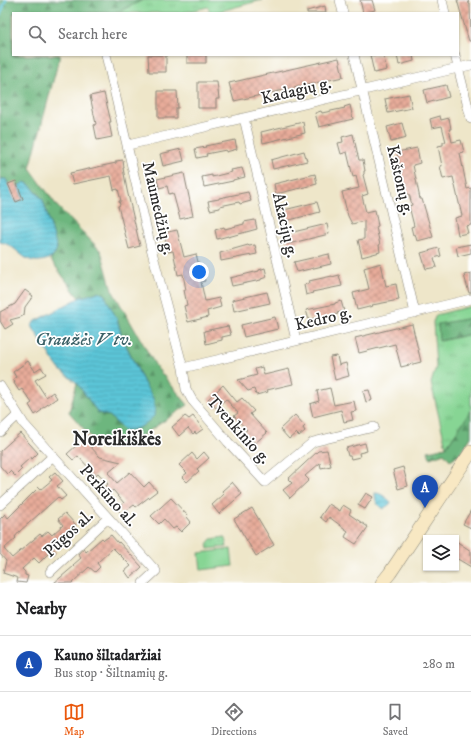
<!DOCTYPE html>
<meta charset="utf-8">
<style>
body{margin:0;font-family:"IM FELL DW Pica",serif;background:#f2f2f2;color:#202124}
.controls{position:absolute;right:12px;bottom:12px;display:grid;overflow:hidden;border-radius:0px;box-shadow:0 1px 3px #0004}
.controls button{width:36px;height:36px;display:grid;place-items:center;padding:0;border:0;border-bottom:1px solid #e0e0e0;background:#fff;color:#202124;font:20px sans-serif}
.you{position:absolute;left:199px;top:272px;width:14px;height:14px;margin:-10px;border:3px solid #fff;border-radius:50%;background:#1a73e8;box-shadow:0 0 0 6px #1a73e833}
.badge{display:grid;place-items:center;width:26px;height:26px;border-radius:50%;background:#ea580c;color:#fff;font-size:13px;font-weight:700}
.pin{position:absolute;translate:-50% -33px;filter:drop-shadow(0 1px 2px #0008)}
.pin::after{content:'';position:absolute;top:21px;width:14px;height:12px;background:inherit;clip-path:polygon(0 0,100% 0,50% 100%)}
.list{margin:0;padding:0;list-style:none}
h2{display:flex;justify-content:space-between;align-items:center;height:52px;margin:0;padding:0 16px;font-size:17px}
h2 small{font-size:13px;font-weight:400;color:#757577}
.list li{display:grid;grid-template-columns:26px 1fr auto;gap:12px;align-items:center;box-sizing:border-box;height:56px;padding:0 16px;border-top:1px solid #e0e0e0}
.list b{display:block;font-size:15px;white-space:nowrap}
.list p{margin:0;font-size:13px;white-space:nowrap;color:#757577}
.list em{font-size:13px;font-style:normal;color:#757577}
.icon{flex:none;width:22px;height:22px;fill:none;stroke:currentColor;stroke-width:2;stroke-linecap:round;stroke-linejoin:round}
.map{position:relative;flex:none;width:471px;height:583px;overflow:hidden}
.search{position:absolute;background:#fff;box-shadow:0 1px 3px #0004;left:12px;right:12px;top:12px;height:44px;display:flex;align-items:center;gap:10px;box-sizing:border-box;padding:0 14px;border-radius:0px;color:#757577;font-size:15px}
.sheet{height:108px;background:#fff}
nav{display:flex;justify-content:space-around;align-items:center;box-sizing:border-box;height:56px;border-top:1px solid #e0e0e0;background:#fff;font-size:11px;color:#757577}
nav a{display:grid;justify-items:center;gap:2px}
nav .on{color:#ea580c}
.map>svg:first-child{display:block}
</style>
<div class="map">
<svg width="471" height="583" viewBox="0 0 471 583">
<defs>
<pattern id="grass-tufts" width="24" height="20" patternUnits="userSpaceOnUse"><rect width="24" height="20" fill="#87d594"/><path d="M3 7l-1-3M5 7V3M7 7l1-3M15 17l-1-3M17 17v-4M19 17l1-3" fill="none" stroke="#75b780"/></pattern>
<pattern id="forest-firs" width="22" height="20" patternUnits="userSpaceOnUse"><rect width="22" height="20" fill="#6db67e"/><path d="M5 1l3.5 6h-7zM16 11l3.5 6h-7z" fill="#5a9467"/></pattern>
<pattern id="park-dots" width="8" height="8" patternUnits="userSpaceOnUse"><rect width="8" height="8" fill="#87d594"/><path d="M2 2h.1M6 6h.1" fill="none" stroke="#75b780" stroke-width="1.8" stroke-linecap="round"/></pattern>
<pattern id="water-rules" width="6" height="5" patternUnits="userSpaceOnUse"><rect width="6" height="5" fill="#5bc5d7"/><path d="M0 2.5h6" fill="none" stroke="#4fa9b9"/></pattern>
<pattern id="building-cross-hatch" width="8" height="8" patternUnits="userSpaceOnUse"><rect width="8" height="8" fill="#e8ac9a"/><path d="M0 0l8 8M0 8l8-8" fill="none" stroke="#bc8c7e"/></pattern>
</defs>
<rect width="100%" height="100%" fill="#fff"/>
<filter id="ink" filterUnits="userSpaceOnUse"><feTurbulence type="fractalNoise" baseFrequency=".025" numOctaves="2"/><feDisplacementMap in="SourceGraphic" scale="8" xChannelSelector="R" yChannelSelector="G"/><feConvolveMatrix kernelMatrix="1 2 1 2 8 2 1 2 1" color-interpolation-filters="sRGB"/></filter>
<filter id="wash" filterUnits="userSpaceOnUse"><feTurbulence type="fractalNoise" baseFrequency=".012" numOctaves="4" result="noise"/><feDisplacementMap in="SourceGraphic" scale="16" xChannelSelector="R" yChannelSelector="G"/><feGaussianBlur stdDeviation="0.9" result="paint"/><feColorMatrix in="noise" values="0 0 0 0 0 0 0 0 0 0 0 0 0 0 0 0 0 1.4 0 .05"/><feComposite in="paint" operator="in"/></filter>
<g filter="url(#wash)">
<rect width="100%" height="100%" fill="#eee6c9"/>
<!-- grass -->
<path fill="url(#grass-tufts)" stroke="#598060" d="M143,0H262L213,13H210L208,7L182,13H115Z
M471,306V318L438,325L440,341L471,334V411L446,447L431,383L436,367L433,322L436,315Z"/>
<!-- forest -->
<path fill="url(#forest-firs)" stroke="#4c7054" d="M0,0H143L115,13H13V55H60L30,168L57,206L101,251L112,290L157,368L188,405L128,445L103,448L95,442L69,412L77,383L98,413L110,416L123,430L132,431L144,425L153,398L145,385L122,336L117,319L98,292L79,298L50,259L55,255L57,248L43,200L31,186L23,199L16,202L6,179H0Z
M471,318V334L439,341L438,324Z
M471,411V437L460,455L450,460L444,453L430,458L428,451L446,447Z"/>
<!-- park -->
<path fill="url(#park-dots)" stroke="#598060" d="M225,537L227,547L208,549L207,544L211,539Z"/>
<!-- garden -->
<path fill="#87d594" stroke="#598060" d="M231,549L233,566L201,570L199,553Z"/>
<!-- water -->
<path fill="url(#water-rules)" stroke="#437881" d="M0,179H6L16,202L23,199L18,186L25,182L31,186L43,200L57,248C55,256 53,258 45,260C22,266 20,246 0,242Z
M98,292L104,294L117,319L122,337L145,385L153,398L155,407L154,416C144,426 137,431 123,430L110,416L98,413L77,383L60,370L52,359L32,326L34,322L79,298Z
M375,493C381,493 387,498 391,502L390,504L383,509C377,505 375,501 375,493Z"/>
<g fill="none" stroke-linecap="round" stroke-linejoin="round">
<!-- stream -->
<path stroke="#5bc5d7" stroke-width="2.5" d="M0,16L6,0"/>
</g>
<g id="blocks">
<!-- building -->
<path fill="url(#building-cross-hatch)" d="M360,0H372L375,10L363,13Z
M457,0H468L469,4H470L471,41H469Z
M325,6L326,13H307V11Z
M148,55H166V72H149Z
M187,55H206V63H187Z
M370,55H383L387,70L374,73Z
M397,55H413L414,61L399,65Z
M339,58L343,77L234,101L229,83Z
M198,82H217L219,99H216V108H198Z
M446,85L449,97L427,103L424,90Z
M158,91H177L178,108H176V118H158Z
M104,93L111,122H109L112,137L97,140L94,125L96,124L90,96Z
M409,94L412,108L388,113L385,99Z
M350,105L353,119L319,127L315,113L321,111L322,113L345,108L344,107Z
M440,116L441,120L449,118L451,129H449L452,142L461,140L464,152L460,153L467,189L471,188V225L466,226L468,233L458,235L455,218L462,216L453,177L443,179L440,166H442L438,146L443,145V142H446L442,126L432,128L430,119Z
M303,122L305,133L263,143L261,132Z
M402,123L406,138L391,142L387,127Z
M353,134L359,160H363L365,171H364V174L363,175L368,194L362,196L366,212L375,210L378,226L376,227L380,245H379L380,252L362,257L358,240L364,239V221L352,224L348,216L342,192L359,188L356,176L353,177L347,152L341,154L338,143L343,142L342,137Z
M235,140L237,149L226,152V150L206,154L207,156L197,158L195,149L206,147L205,146Z
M417,148L420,163L413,165L420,199H422L433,237L417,241L415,234L413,235L411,227L414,226L409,206L412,205L409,194L403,195L401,185L399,177L402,176L397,152Z
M181,149L184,161L163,166L160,154Z
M304,151L307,161L273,169L271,160Z
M123,160L124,168H123L127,190L140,246L129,249L118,206L120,205L119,201H121L118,189L114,190L111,176L73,184L70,173L116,163V161Z
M242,168L245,177L233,180V181L204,187L202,177L212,175V177L232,172L231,170Z
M184,173L193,216L180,219L173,193L169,194L167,186L159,188L157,179Z
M315,174L317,184L276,194L274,184Z
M16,181L23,199L16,202L8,184Z
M248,192L251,201L240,204L239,202L220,206V208L210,210L208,201L219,199V198Z
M317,202L320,212L286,221L284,210Z
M255,220L257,229L228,237V236L217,239L215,230L224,227L225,229L244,224V222Z
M327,224L329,234L288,244L285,234Z
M177,230L184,257L196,254L201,274L203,273L205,281L201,282L205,301L219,298L221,307L207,311L208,317L188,322L184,306L187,305L184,290H186L183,274L178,275L173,251L168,252L164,233Z
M471,244V253L458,256L456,247Z
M248,245L249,246L255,245L257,254L221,261L220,253Z
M439,248L441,256L434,258L437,267L426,269L421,253Z
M329,254L331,264L297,272L294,262Z
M381,263L386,286L396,284L399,300L372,305L373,306L357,310L353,293L369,289L364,268Z
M265,268L267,277L261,279V280L232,286L230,278L259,271V270Z
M471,273V293H469L464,275Z
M339,275L342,286L312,292L313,293L306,295L304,285L310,283L309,281L332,276V277Z
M25,290L33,296L25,307L24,315L21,317L10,320L13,324L5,329L0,321V312L15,304Z
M267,292L270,303L234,311L232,300Z
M341,301L344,311L337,313L338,314L315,320L314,318L309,320L306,310L335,304V303Z
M275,317L278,329L244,337L241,325Z
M412,324L421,362L401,367L395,344L359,353L355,338Z
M228,326L231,335L222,337V340L206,344L204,331Z
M337,356L339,365L346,363L349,376L335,380L330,357Z
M28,361L35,371L41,367L46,374L35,380L46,397L53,392L57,398L41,409L42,410L35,415L29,405L32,403L22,389L19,391L14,383L15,382L13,379L16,377L13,372Z
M262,367L264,375L289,369L293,384L267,390L268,392L256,395L254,389L248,391L238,380L257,375L255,369Z
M223,385L237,402L242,398L254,411L250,414L267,433L255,443L244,432L247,430L234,416L238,413L226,399L216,408L208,399Z
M330,388L334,405L354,401L356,411L351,412L353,420L344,422L341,410L313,417L310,404L319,401L317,391Z
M369,390L372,400L366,402L363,391Z
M295,415L305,426L303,428L305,431L299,436L296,433L289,439L280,429Z
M185,416L189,419L193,416L203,429L196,434L195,432L193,434L188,428L179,436L172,427Z
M20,433L38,453L32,459L31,457L20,467L22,469L15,476L10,471L7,474L0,466V451Z
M87,436L93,442L89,445L100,457L121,462L108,473L117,483L130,472L144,487L149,482L157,491L136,507L134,505L122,514L117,509L124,503L113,490L107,495L102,490L108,484L98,473L92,478L85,471L89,468L78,456L73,460L67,454Z
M365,443L367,451L359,453L360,457L351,459L350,456H348L346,448Z
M327,450L331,466L321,468L320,463L305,476L309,480L290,498L283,490L292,483L288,479L318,451Z
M204,452L209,458L197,469L199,471L187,482L182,477L187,473L179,465L192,453L197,459Z
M403,467L408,486L398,489L393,470Z
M55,472L63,481L57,486L66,496L61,500L58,497L20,531L15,537L16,538L4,549L12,558L40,534L42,536L48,531L52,535L63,525L58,519L65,513L76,525L69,531L72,534L65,540L61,536L51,546L56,552L52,556L49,553L39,563L34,558L22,569L25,572V575L28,576L26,583L17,582L18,578L3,573L6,561L0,554V519L5,514L8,518L39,487L41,489L52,480L49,477Z
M232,482L242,494L219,514L212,505L224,494L222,491Z
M366,493L373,497L365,509L358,505Z
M171,498L188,516L187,517L191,522L181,532L176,527L173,529L164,519L159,524L151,516Z
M329,504L340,511L343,505L351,510L349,514L368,527L356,544L345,537L348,531L329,517L326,522L320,517Z
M252,508L274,545L256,556L234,519Z
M471,510V528L463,524Z
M111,535L118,543L119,542L142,567L130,578L125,571L131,566L113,548L97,563L100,567L95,572L89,567L72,583H54L74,566L73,565L81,558L78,554L84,549L86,552L102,538L104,540Z
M456,541L471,551V567L456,558Z"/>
</g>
</g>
<g filter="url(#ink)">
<use href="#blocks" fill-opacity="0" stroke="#8c887a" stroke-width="1"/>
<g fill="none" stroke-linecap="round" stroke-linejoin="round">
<defs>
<path id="minor" d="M340,0L343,13
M442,0L445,13
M106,55L151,248L183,368L186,389L192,400L228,442L265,482L313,442L374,427
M354,55L415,313
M455,55L471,119
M244,118L296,340
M128,145L471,65
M183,368L471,299
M0,386L24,424L156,571L143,583
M0,432L18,415
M0,505L53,456
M50,572L108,518"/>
<path id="secondary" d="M382,583L390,573L471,452"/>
</defs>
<!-- minor casing -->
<use href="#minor" stroke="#8c887a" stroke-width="10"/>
<!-- secondary casing -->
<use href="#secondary" stroke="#8c887a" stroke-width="14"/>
<!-- minor -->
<use href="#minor" stroke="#fff" stroke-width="9"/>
<!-- secondary -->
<use href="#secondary" stroke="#f8e8c3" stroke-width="13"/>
</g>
</g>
<g text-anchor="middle" stroke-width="3.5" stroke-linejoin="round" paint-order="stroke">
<!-- street labels -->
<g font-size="17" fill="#2b2b2b" stroke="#fff">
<text transform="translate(296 90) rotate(-13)" y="6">Kadagių g.</text>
<text transform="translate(401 180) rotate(77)" y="6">Kaštonų g.</text>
<text transform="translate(159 208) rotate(77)" y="6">Maumedžių g.</text>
<text transform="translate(286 225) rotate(77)" y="6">Akacijų g.</text>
<text transform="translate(323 318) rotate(-13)" y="6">Kedro g.</text>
<text transform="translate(239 429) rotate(48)" y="6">Tvenkinio g.</text>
<text transform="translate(109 495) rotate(48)" y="6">Perkūno al.</text>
<text transform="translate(68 533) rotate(-43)" y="6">Pūgos al.</text>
</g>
<!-- water labels -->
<g font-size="18" font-style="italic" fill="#3c6167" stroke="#fff">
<text x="84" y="345">Graužės V tv.</text>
</g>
<!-- quarter labels -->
<g font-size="19" font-weight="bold" fill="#2b2b2b" stroke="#fff">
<text x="117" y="445">Noreikiškės</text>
</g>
</g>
</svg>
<div class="controls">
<button><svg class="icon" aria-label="layers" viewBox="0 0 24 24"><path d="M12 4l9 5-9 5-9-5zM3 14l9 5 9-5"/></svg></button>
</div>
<div class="you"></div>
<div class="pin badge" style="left:425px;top:508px;background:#1a4fb4">A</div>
<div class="search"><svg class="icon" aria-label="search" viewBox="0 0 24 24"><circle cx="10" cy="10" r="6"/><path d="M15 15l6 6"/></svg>Search here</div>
</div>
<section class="sheet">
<h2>Nearby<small></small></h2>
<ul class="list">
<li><span class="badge" style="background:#1a4fb4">A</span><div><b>Kauno šiltadaržiai</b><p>Bus stop · Šiltnamių g.</p></div><em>280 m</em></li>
</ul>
</section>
<nav>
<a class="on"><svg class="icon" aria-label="map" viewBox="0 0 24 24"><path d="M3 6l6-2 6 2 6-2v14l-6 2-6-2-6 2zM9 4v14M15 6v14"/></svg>Map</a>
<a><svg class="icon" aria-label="directions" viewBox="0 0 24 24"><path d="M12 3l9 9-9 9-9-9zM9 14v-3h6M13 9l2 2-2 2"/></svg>Directions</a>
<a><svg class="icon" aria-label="saved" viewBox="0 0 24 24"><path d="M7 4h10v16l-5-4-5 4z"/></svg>Saved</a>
</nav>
